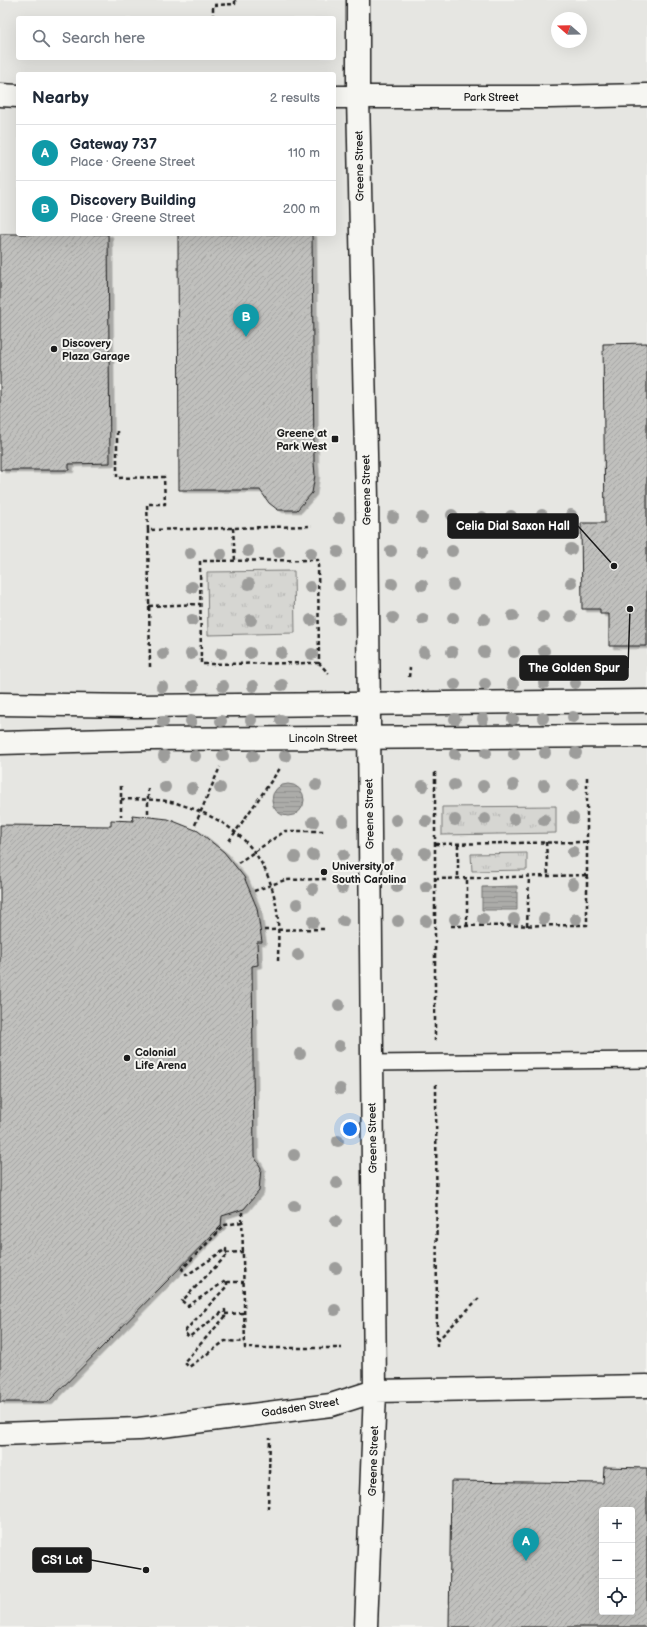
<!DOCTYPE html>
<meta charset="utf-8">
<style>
body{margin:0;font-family:"Balsamiq Sans",sans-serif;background:#f6f6f7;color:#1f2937}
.controls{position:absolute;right:12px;bottom:12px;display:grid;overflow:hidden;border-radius:4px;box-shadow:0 4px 16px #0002}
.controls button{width:36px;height:36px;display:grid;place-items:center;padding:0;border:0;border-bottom:1px solid #e0e1e3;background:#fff;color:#1f2937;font:20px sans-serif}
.compass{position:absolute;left:551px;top:12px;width:36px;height:36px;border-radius:50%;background:#fff;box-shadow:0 4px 16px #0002;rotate:290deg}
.you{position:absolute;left:350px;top:1129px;width:14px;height:14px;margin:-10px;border:3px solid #fff;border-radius:50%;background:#1a73e8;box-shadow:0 0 0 6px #1a73e833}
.badge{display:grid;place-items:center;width:26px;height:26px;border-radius:50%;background:#0f766e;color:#fff;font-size:13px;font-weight:700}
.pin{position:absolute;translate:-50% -33px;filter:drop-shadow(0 1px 2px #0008)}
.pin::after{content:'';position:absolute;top:21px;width:14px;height:12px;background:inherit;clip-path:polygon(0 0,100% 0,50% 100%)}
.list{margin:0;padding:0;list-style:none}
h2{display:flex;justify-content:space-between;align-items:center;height:52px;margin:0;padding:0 16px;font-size:17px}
h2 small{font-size:13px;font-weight:400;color:#747a83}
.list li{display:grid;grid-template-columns:26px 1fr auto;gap:12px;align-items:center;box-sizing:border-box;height:56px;padding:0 16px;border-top:1px solid #e0e1e3}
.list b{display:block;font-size:15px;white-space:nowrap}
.list p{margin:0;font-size:13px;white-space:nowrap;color:#747a83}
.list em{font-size:13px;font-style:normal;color:#747a83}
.icon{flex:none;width:22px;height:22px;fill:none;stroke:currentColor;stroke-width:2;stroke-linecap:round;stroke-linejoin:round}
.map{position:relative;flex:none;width:647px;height:1627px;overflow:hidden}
.search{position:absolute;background:#fff;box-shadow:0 4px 16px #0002;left:16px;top:16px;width:320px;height:44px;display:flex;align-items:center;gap:10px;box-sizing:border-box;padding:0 14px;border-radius:4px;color:#747a83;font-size:15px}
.panel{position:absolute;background:#fff;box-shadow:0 4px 16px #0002;left:16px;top:72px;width:320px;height:164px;border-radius:4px}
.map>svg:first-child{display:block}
</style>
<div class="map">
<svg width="647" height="1627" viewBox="0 0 647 1627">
<defs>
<pattern id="grass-tufts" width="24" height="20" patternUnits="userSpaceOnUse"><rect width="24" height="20" fill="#d6d6d2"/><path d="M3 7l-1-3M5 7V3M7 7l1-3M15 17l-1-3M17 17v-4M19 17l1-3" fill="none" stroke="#b7b7b4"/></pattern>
<pattern id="water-rules" width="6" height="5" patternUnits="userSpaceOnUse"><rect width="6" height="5" fill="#acaca9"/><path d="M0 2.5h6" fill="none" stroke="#939391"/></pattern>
<pattern id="building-hatch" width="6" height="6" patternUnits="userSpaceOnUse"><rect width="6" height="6" fill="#c0c0bd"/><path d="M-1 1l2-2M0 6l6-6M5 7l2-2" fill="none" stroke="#a4a4a2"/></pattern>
<filter id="shadow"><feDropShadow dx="4.5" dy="2.5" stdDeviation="0" flood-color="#0004"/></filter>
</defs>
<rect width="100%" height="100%" fill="#f6f6f2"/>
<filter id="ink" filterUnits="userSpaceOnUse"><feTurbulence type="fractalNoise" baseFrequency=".025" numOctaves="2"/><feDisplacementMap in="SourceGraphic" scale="8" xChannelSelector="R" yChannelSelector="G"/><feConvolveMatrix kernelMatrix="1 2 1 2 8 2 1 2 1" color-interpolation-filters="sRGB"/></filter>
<g filter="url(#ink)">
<!-- built -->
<path fill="#e6e6e2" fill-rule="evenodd" d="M0,0H647V1627H0ZM18,18H334V58H18ZM557,18H581V42H557ZM18,74H334V234H18ZM602,1510H632V1612H602Z"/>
<!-- grass -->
<path fill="url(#grass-tufts)" stroke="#797977" d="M294,571L295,633L208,635L207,572Z
M556,806V833L442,835V807Z
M527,853V870L472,871L471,854Z"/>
<!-- water -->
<path fill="url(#water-rules)" stroke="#727271" d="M272 800a16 16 0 1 1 32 0a16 16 0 1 1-32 0Z
M517,886V910H482V887Z"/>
<!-- building -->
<path fill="url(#building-hatch)" stroke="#1c1c1c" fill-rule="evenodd" filter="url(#shadow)" d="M0,234H108L110,463L69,464V470H0Z
M178,234H312L314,463L315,475L312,493L297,510H278L269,503L260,490H179Z
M647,343V646H609V614H600V609H582L581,523H605L603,344Z
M132,815L168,819L198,831L224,852L244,877L257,908L262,942H257L258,965L252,966L254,1156L261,1168L259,1191L244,1209L222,1216L221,1226L48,1402H0V825L111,826V820L133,821Z
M604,1467L647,1468V1627H449L451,1481L603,1483ZM602,1510H632V1612H602Z"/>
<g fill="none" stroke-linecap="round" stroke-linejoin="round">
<defs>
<path id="lane" d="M371,1063L647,1060"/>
<path id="street" d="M358,0V97L367,499L375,1391L366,1627
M0,1434L139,1429L331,1405L375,1391L647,1386"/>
<path id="secondary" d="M0,95L18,96
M334,97H550L647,95
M0,704L137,706L647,701
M0,743L149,739L647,736"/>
</defs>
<!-- lane casing -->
<use href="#lane" stroke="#1c1c1c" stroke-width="18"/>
<!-- street casing -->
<use href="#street" stroke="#1c1c1c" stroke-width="25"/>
<!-- secondary casing -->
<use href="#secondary" stroke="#1c1c1c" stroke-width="25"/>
<!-- path -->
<path stroke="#1c1c1c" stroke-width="2.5" stroke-dasharray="4 3" stroke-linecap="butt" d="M213,18V5L235,4V0
M117,431V478L164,477L165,504H147L148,530
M233,528L235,561
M149,606L200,604
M319,663L201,664L200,561L318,560L319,663L329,674
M150,667L148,530L312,526
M409,677L410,668
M435,772V1041
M121,786V816
M121,799C140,800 160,798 179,804C229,819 264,847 275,900C280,921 278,943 278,964
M148,813V786
M195,825L220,767
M229,841L281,767
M546,842L548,876
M435,844L587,842
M458,844V879
M238,863L285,831H326
M435,879L587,875
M254,891L285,880L326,879
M451,926L587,925V775
M467,926V878
M527,926L529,877
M264,930L325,929
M436,1084L437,1348
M242,1212L245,1348H342
M242,1222L225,1225L182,1269L187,1275L226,1249V1256L182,1301L188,1306L227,1280V1286L184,1332L189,1337L225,1310V1317L184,1362L189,1367L225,1341L245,1342
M226,1253L243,1252
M227,1282H244
M225,1314L244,1313
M437,1341L479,1298
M268,1509L270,1438"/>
<!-- lane -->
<use href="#lane" stroke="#f6f6f2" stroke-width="15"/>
<!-- street -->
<use href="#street" stroke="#f6f6f2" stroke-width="22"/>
<!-- secondary -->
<use href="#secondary" stroke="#f6f6f2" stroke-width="22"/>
</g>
<!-- trees -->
<g fill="#9d9d9b">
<circle cx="452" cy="515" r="6"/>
<circle cx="542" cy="515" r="6"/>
<circle cx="571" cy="515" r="6"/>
<circle cx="511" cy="516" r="6"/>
<circle cx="393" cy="517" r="6"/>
<circle cx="482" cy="517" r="6"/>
<circle cx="339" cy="518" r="6"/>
<circle cx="422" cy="518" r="6"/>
<circle cx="571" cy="549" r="6"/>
<circle cx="248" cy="551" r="6"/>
<circle cx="391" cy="551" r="6"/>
<circle cx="422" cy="551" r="6"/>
<circle cx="452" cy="551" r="6"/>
<circle cx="279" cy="552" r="6"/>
<circle cx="338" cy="552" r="6"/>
<circle cx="190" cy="553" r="6"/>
<circle cx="311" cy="553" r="6"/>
<circle cx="221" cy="554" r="6"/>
<circle cx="571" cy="583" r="6"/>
<circle cx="249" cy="584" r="6"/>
<circle cx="392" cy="584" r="6"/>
<circle cx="339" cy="585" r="6"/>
<circle cx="422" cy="585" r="6"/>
<circle cx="453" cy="585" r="6"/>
<circle cx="192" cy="587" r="6"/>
<circle cx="310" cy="587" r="6"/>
<circle cx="513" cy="616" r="6"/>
<circle cx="571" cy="616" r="6"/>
<circle cx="543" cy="617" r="6"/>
<circle cx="393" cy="618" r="6"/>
<circle cx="453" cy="618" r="6"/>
<circle cx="339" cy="619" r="6"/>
<circle cx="423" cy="619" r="6"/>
<circle cx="484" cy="619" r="6"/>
<circle cx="192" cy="620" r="6"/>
<circle cx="251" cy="620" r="6"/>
<circle cx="311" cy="620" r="6"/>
<circle cx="544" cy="651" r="6"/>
<circle cx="424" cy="652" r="6"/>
<circle cx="452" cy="652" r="6"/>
<circle cx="484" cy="652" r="6"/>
<circle cx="514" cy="652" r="6"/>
<circle cx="221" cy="653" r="6"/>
<circle cx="250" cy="653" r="6"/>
<circle cx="281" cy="653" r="6"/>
<circle cx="163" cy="654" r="6"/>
<circle cx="191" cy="654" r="6"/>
<circle cx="312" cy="654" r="6"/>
<circle cx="544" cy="683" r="6"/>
<circle cx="575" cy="683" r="6"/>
<circle cx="455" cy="684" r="6"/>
<circle cx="485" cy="684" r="6"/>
<circle cx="513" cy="684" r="6"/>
<circle cx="282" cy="685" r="6"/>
<circle cx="193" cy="686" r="6"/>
<circle cx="223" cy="686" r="6"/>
<circle cx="253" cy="686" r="6"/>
<circle cx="162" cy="687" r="6"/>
<circle cx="573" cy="717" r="6"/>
<circle cx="543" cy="718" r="6"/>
<circle cx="455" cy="719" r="6"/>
<circle cx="483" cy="719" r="6"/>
<circle cx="513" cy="719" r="6"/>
<circle cx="251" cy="720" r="6"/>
<circle cx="281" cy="720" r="6"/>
<circle cx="191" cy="721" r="6"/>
<circle cx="221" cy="721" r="6"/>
<circle cx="163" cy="722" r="6"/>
<circle cx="486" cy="753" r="6"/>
<circle cx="545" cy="753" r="6"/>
<circle cx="576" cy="753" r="6"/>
<circle cx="455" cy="754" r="6"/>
<circle cx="514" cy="754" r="6"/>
<circle cx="164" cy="756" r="6"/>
<circle cx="195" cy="756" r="6"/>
<circle cx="223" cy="756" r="6"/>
<circle cx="253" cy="756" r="6"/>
<circle cx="285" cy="756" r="6"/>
<circle cx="316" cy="785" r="6"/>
<circle cx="454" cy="785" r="6"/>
<circle cx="513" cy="785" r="6"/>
<circle cx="544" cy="785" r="6"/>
<circle cx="573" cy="785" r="6"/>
<circle cx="423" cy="786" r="6"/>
<circle cx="483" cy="786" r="6"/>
<circle cx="165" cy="787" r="6"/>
<circle cx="192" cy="788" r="6"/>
<circle cx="220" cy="788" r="6"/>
<circle cx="573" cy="818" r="6"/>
<circle cx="485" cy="819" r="6"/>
<circle cx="514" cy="819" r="6"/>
<circle cx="396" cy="820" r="6"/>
<circle cx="455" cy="820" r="6"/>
<circle cx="544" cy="820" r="6"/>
<circle cx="343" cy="821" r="6"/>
<circle cx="426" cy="821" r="6"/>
<circle cx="313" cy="822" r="6"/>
<circle cx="573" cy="852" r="6"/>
<circle cx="425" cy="853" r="6"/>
<circle cx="397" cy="854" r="6"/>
<circle cx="313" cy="855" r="6"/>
<circle cx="343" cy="855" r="6"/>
<circle cx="295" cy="857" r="6"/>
<circle cx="573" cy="884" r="6"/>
<circle cx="397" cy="887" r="6"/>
<circle cx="426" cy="887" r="6"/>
<circle cx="342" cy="888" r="6"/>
<circle cx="313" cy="889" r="6"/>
<circle cx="297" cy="904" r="6"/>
<circle cx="455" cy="919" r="6"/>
<circle cx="483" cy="919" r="6"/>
<circle cx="514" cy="919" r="6"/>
<circle cx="544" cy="919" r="6"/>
<circle cx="576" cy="919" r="6"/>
<circle cx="343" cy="921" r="6"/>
<circle cx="398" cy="921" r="6"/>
<circle cx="426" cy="921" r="6"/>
<circle cx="313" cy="922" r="6"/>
<circle cx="298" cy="955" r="6"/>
<circle cx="339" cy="1005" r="6"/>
<circle cx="339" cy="1046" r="6"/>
<circle cx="300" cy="1054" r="6"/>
<circle cx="340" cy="1089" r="6"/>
<circle cx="338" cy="1141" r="6"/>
<circle cx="294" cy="1155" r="6"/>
<circle cx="337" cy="1183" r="6"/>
<circle cx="294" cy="1206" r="6"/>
<circle cx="336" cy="1221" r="6"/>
<circle cx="336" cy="1268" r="6"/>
<circle cx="335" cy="1310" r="6"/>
</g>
</g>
<!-- markers -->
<g fill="#1c1c1c" stroke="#f6f6f2" stroke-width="1.5">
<circle cx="54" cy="349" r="4"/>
<rect x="331" y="435" width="8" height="8" rx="2"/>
<circle cx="324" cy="872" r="4"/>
<circle cx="127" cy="1058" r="4"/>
</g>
<g text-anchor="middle" stroke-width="4" stroke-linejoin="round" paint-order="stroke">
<!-- street labels -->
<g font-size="11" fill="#1c1c1c" stroke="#f6f6f2">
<text x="491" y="101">Park Street</text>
<text transform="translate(359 166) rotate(-91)" y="4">Greene Street</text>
<text transform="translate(366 490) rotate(-91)" y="4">Greene Street</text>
<text x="323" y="742">Lincoln Street</text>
<text transform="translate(369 814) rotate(-91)" y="4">Greene Street</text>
<text transform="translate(372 1138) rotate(-91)" y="4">Greene Street</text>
<text transform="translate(300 1407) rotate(-9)" y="4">Gadsden Street</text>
<text transform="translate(373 1461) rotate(-88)" y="4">Greene Street</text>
</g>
<!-- poi labels -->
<g font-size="11" font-weight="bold" fill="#1c1c1c" stroke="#f6f6f2" text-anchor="start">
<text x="62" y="347">Discovery<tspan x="62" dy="13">Plaza Garage</tspan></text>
<text x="327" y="437" text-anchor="end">Greene at<tspan x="327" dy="13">Park West</tspan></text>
<text x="332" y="870">University of<tspan x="332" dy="13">South Carolina</tspan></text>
<text x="135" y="1056">Colonial<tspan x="135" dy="13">Life Arena</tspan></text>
</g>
</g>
<!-- callouts -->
<path fill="none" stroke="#1c1c1c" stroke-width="1.5" d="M614 566L578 526M630 609L628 668M146 1570L91 1560"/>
<g fill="#1c1c1c" stroke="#f6f6f2" stroke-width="1.5">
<circle cx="614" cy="566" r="4"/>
<circle cx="630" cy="609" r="4"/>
<circle cx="146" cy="1570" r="4"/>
</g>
<g fill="#1c1c1c" stroke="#1c1c1c" stroke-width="1.5">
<rect x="448" y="514" width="130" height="24" rx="4"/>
<rect x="520" y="656" width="108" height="24" rx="4"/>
<rect x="33" y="1548" width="58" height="24" rx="4"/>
</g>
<g font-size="12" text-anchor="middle" font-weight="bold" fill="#fff">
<text x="513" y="530">Celia Dial Saxon Hall</text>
<text x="574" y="672">The Golden Spur</text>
<text x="62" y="1564">CS1 Lot</text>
</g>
</svg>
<div class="controls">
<button>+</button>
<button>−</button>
<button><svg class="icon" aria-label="locate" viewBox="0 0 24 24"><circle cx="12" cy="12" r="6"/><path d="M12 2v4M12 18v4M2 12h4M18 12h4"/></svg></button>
</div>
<svg class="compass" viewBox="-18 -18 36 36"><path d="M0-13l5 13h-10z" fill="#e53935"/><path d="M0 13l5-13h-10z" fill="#747a83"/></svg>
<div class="you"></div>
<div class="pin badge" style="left:526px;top:1561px;background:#0f9aa8">A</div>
<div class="pin badge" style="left:246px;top:337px;background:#0f9aa8">B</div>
<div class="search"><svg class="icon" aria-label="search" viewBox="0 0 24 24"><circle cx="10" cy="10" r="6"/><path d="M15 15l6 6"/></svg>Search here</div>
<section class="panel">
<h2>Nearby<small>2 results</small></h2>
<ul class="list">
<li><span class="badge" style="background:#0f9aa8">A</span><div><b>Gateway 737</b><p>Place · Greene Street</p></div><em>110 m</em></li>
<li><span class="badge" style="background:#0f9aa8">B</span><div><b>Discovery Building</b><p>Place · Greene Street</p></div><em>200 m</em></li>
</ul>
</section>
</div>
